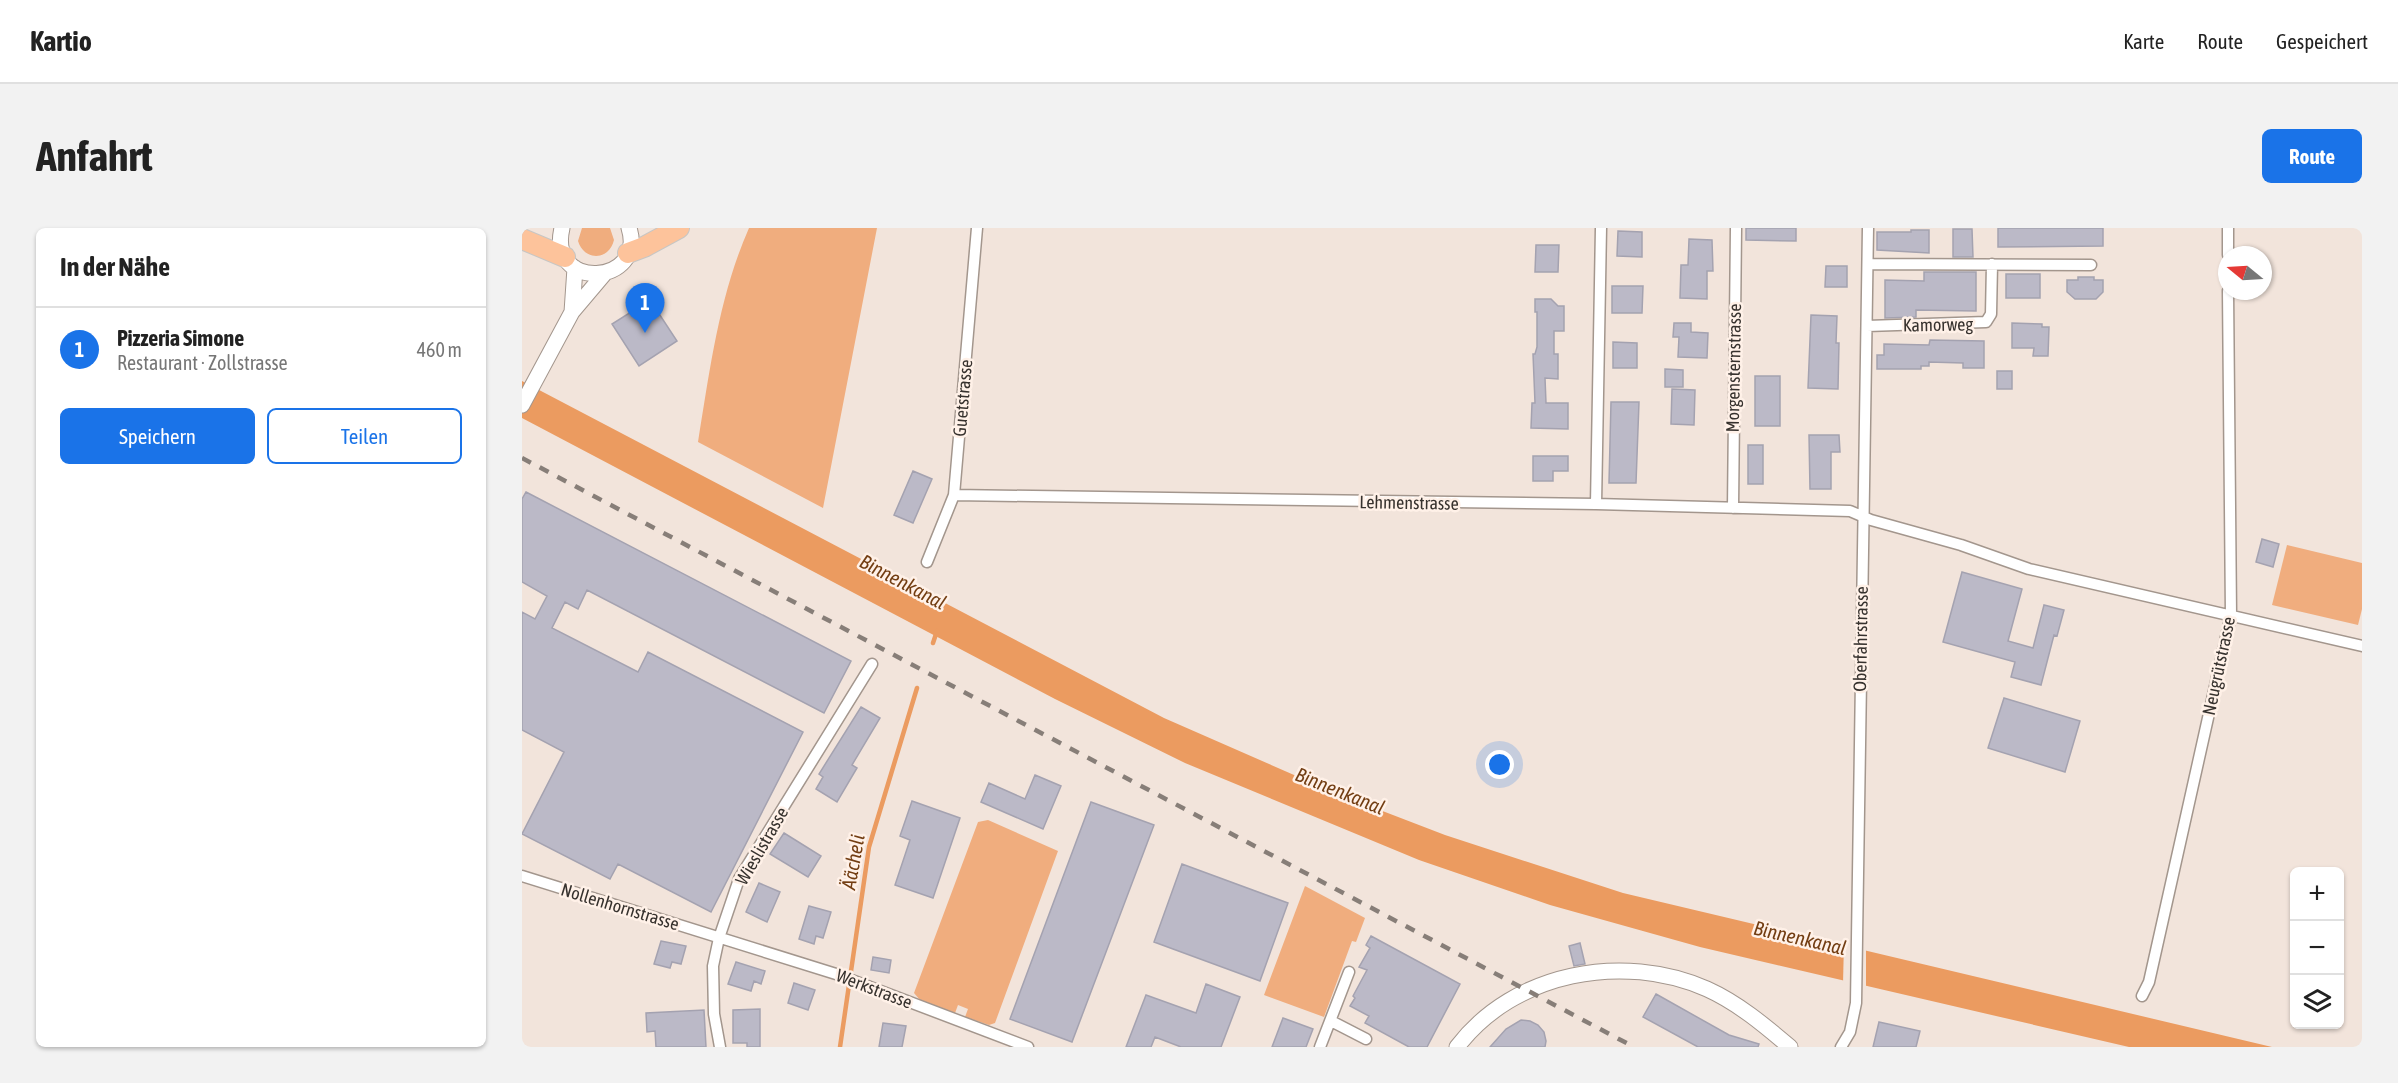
<!DOCTYPE html>
<html lang="de">
<meta charset="utf-8">
<style>
body{margin:0;font-family:"Asap Condensed",sans-serif;background:#f2f2f2;color:#222}
.controls{position:absolute;right:18px;bottom:18px;display:grid;overflow:hidden;border-radius:9px;box-shadow:0 2px 4px #0004}
.controls button{width:54px;height:54px;display:grid;place-items:center;padding:0;border:0;border-bottom:2px solid #e0e0e0;background:#fff;color:#222;font:30px sans-serif}
.compass{position:absolute;left:1696px;top:18px;width:54px;height:54px;border-radius:50%;background:#fff;box-shadow:0 2px 4px #0004;rotate:288deg}
.you{position:absolute;left:978px;top:537px;width:21px;height:21px;margin:-15px;border:4px solid #fff;border-radius:50%;background:#1a73e8;box-shadow:0 0 0 9px #1a73e833}
.badge{display:grid;place-items:center;width:39px;height:39px;border-radius:50%;background:#1a73e8;color:#fff;font-size:20px;font-weight:700}
.pin{position:absolute;translate:-50% -50px;filter:drop-shadow(0 2px 3px #0008)}
.pin::after{content:'';position:absolute;top:32px;width:21px;height:18px;background:inherit;clip-path:polygon(0 0,100% 0,50% 100%)}
.list{margin:0;padding:0;list-style:none}
h2{display:flex;justify-content:space-between;align-items:center;height:78px;margin:0;padding:0 24px;font-size:26px}
h2 small{font-size:20px;font-weight:400;color:#767676}
.list li{display:grid;grid-template-columns:39px 1fr auto;gap:18px;align-items:center;box-sizing:border-box;height:84px;padding:0 24px;border-top:2px solid #e0e0e0}
.list b{display:block;font-size:22px;white-space:nowrap}
.list p{margin:0;font-size:20px;white-space:nowrap;color:#767676}
.list em{font-size:20px;font-style:normal;color:#767676}
.actions{display:flex;gap:12px;padding:18px 24px}
.actions a{flex:1;padding:14px 0;border:2px solid #1a73e8;border-radius:9px;text-align:center;font-size:21px;color:#1a73e8}
.actions .main{background:#1a73e8;color:#fff}
.icon{flex:none;width:33px;height:33px;fill:none;stroke:currentColor;stroke-width:2;stroke-linecap:round;stroke-linejoin:round}
.map{position:relative;flex:none;width:1840px;height:819px;overflow:hidden;border-radius:9px}
header{display:flex;align-items:center;gap:36px;box-sizing:border-box;height:84px;padding:0 30px;background:#fff;border-bottom:2px solid #e0e0e0}
header strong{font-size:28px}
nav{display:flex;gap:33px;margin-inline-start:auto;font-size:21px}
.intro{display:flex;align-items:center;justify-content:space-between;box-sizing:border-box;height:144px;padding:0 36px}
h1{margin:0;font-size:42px}
.button{padding:15px 27px;border-radius:9px;background:#1a73e8;color:#fff;font-size:21px;font-weight:700}
main{display:flex;gap:36px;padding:0 36px}
aside{flex:1;background:#fff;border-radius:9px;box-shadow:0 2px 4px #0004}
.map>svg:first-child{display:block}
</style>
<header>
<strong>Kartio</strong>
<nav><a>Karte</a><a>Route</a><a>Gespeichert</a></nav>
</header>
<div class="intro"><h1>Anfahrt</h1><a class="button">Route</a></div>
<main>
<aside>
<h2>In der Nähe<small></small></h2>
<ul class="list">
<li><span class="badge">1</span><div><b>Pizzeria Simone</b><p>Restaurant · Zollstrasse</p></div><em>460 m</em></li>
</ul>
<div class="actions"><a class="main">Speichern</a><a>Teilen</a></div>
</aside>
<div class="map">
<svg width="1840" height="819" viewBox="0 0 1840 819">
<rect width="100%" height="100%" fill="#f2e4db"/>
<!-- green -->
<path fill="#f0ad7e" d="M60,0H88L92,12C87,33 62,33 56,13Z
M227,0H355L301,280L176,214C188,141 197,68 227,0Z
M1765,317L1840,335V381L1836,397L1750,377Z
M466,592L536,623L473,795L467,797L443,789L446,781L436,777L433,785L398,772L392,765L456,594Z
M783,658L843,690L834,714L830,713L802,789L742,767Z"/>
<!-- water -->
<path fill="#eb9b60" d="M0,153L642,490L811,564L923,607L1101,665L1750,819H1607L1178,719L1028,677L897,632L663,535L533,471L0,190Z"/>
<!-- pier -->
<path fill="#f2e4db" d="M1322,714L1344,720V761L1321,756Z"/>
<g fill="none" stroke-linecap="round" stroke-linejoin="round">
<!-- stream -->
<path stroke="#eb9b60" stroke-width="4.5" d="M411,415L415,403
M318,819L347,619L395,460"/>
</g>
<!-- building -->
<path fill="#bbb9c7" stroke="#a4a2b0" stroke-width="1.5" d="M1224,0H1274V13L1224,12Z
M1476,0H1581V18L1476,19Z
M1431,1H1450L1451,29H1431Z
M1389,2H1407V25L1355,22V4H1389Z
M1096,3L1120,4V29L1095,28Z
M1167,11L1190,12L1191,43H1185V71L1158,70L1159,37H1166Z
M1014,17H1037L1036,44H1013Z
M1304,38H1325V59H1303Z
M1402,44H1454V83L1394,82V89L1363,90V52L1402,53Z
M1484,46H1518V70H1484Z
M1556,49H1572V52H1581V64L1574,71H1553L1545,64V52H1556Z
M1090,58H1121L1120,85H1090Z
M1013,71H1029L1036,78H1042V103H1032V126H1036V151L1023,150L1024,175H1046V201L1009,200L1010,175H1013L1011,126H1013L1015,119V84H1013Z
M128,72L155,113L117,138L90,96Z
M1289,87L1315,88L1314,115H1317L1316,161L1286,160Z
M1152,95H1169V104L1186,105L1185,130L1156,129L1157,109H1151Z
M1490,95L1520,96V99H1527L1526,128H1511L1512,120H1490Z
M1408,112L1462,113V140H1441V135L1407,134V138H1399V141H1355V127H1362V116L1407,117Z
M1091,114L1115,115V140H1091Z
M1143,141L1161,142V159H1143Z
M1475,143H1490V161H1475Z
M1233,148H1258V198H1233Z
M1150,161L1173,162L1172,197L1149,196Z
M1089,174H1117L1114,255H1087Z
M1287,207H1317L1318,224H1309V261H1288Z
M1226,217H1241V256H1226Z
M1011,228H1046V243H1031V253H1011Z
M391,243L410,251L391,295L372,287Z
M4,264L329,433L302,485L65,362L56,381L43,374L30,400L116,444L126,424L281,504L189,684L96,636L88,651L0,606L42,524L0,502V384L13,391L25,368L0,354V271Z
M1740,311L1757,316L1751,339L1734,334Z
M1440,344L1500,361L1486,413L1511,420L1522,377L1542,382L1535,408L1532,407L1519,457L1489,449L1493,434L1421,414Z
M1482,470L1558,493L1543,544L1466,520Z
M339,479L358,490L330,537L335,540L315,574L294,561L301,549L297,546Z
M513,547L539,558L521,601L459,574L467,555L503,571Z
M390,573L438,590L411,670L373,657L388,612L378,608Z
M569,574L632,597L550,814L488,791Z
M262,605L299,628L286,649L248,626Z
M660,636L766,675L738,753L632,714Z
M237,655L258,664L245,694L224,684Z
M287,678L309,684L301,710L294,708L292,716L277,711Z
M849,708L938,756L905,819H887L843,795L847,788L828,778L833,770L831,768L845,742L837,739L848,720L844,717Z
M139,713L164,718L159,736L150,734L148,740L132,736Z
M1058,715L1063,736L1052,738L1047,718Z
M351,729L369,732L367,745L349,742Z
M214,734L243,743L239,756L232,753L229,763L206,756Z
M272,755L293,762L286,782L266,775Z
M684,756L718,769L699,819H659L633,809L629,819H604L624,767L674,785Z
M1134,766L1207,807L1237,816L1236,819H1176L1121,789Z
M238,781V819H225V815H211V782Z
M182,782L184,819H134L133,803L125,804L124,785Z
M761,790L791,801L784,819H750Z
M999,792L1008,793L1016,797L1022,804L1024,813L1023,819H968L984,801Z
M1357,794L1398,803L1394,819H1351Z
M361,795L384,798L380,819H357Z"/>
<g fill="none" stroke-linecap="round" stroke-linejoin="round">
<defs>
<path id="street" d="M1706,0V27
M1346,36L1569,37
M1345,98L1464,94L1469,86L1470,36
M432,267L1074,276L1328,283L1349,292L1439,317L1507,341L1840,418
M1074,276L1079,0
M1211,280L1214,0
M405,334L432,267L455,0
M0,648L314,746L506,819
M1620,768L1627,754L1709,387L1706,63
M809,793L844,811
M198,819L192,786L191,738L197,710L217,651L350,436
M798,819L827,744
M1319,819L1328,804L1334,775L1346,0"/>
<path id="secondary" d="M40,0C25,64 125,57 107,0
M50,84L53,40
M0,177L50,84L83,45
M935,819C992,744 1101,724 1185,761C1216,775 1242,797 1268,819"/>
<path id="highway" d="M0,11L43,29
M106,25L122,19L157,0"/>
</defs>
<!-- street casing -->
<use href="#street" stroke="#a3968d" stroke-width="13"/>
<!-- secondary casing -->
<use href="#secondary" stroke="#a3968d" stroke-width="17"/>
<!-- highway casing -->
<use href="#highway" stroke="#c7c6c4" stroke-width="22"/>
<!-- street -->
<use href="#street" stroke="#fff" stroke-width="10"/>
<!-- secondary -->
<use href="#secondary" stroke="#fff" stroke-width="15"/>
<!-- highway -->
<use href="#highway" stroke="#fdc39b" stroke-width="20"/>
<!-- rail -->
<path stroke="#877e78" stroke-width="4.5" stroke-dasharray="10 10" stroke-linecap="butt" d="M0,230L1112,819"/>
</g>
<g text-anchor="middle" stroke-width="5" stroke-linejoin="round" paint-order="stroke">
<!-- street labels -->
<g font-size="18" fill="#37322e" stroke="#fff1e8">
<text transform="translate(1416 97) rotate(-1)" y="6">Kamorweg</text>
<text transform="translate(1212 140) rotate(-89)" y="6">Morgensternstrasse</text>
<text transform="translate(441 170) rotate(-85)" y="6">Guetstrasse</text>
<text transform="translate(887 275) rotate(1)" y="6">Lehmenstrasse</text>
<text transform="translate(1339 411) rotate(-89)" y="6">Oberfahrstrasse</text>
<text transform="translate(1697 438) rotate(-78)" y="6">Neugrütstrasse</text>
<text transform="translate(240 618) rotate(-60)" y="6">Wieslistrasse</text>
<text transform="translate(98 679) rotate(17)" y="6">Nollenhornstrasse</text>
<text transform="translate(352 761) rotate(21)" y="6">Werkstrasse</text>
</g>
<!-- water labels -->
<g font-size="20" font-style="italic" fill="#733e13" stroke="#fff1e8">
<text transform="translate(381 354) rotate(28)" y="7">Binnenkanal</text>
<text transform="translate(818 563) rotate(22)" y="7">Binnenkanal</text>
<text transform="translate(331 634) rotate(-80)" y="7">Äächeli</text>
<text transform="translate(1278 710) rotate(13)" y="7">Binnenkanal</text>
</g>
</g>
</svg>
<div class="controls">
<button>+</button>
<button>−</button>
<button><svg class="icon" aria-label="layers" viewBox="0 0 24 24"><path d="M12 4l9 5-9 5-9-5zM3 14l9 5 9-5"/></svg></button>
</div>
<svg class="compass" viewBox="-18 -18 36 36"><path d="M0-13l5 13h-10z" fill="#e53935"/><path d="M0 13l5-13h-10z" fill="#767676"/></svg>
<div class="you"></div>
<div class="pin badge" style="left:123px;top:105px">1</div>
</div>
</main>
